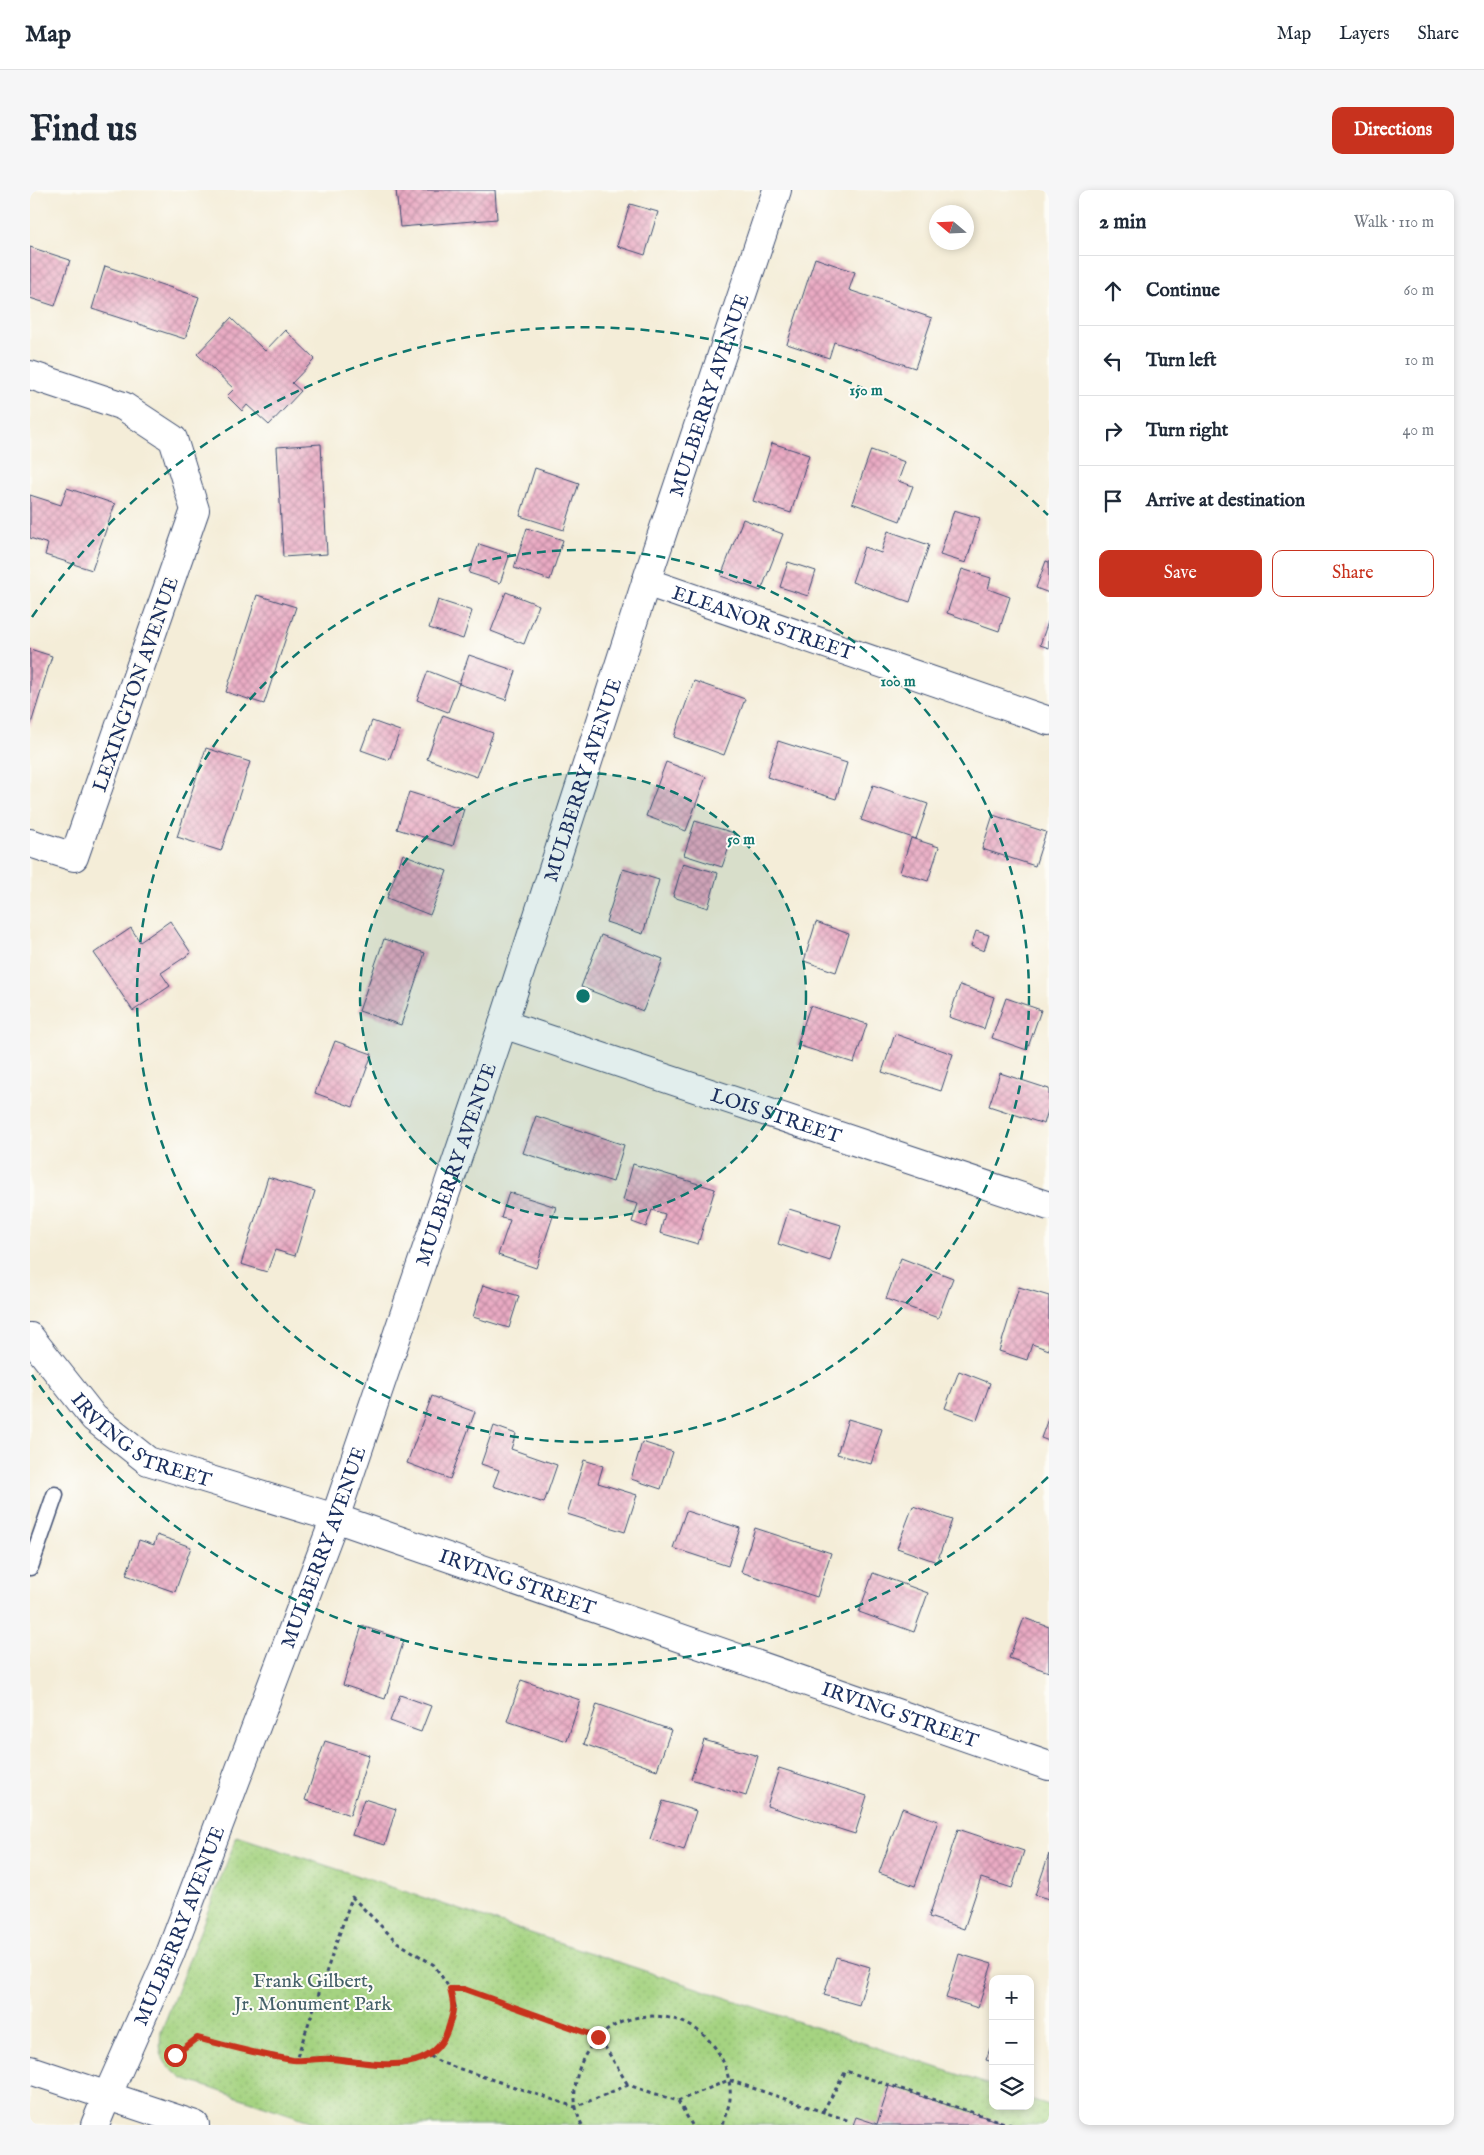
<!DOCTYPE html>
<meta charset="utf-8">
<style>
body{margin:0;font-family:"IM FELL English",serif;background:#f6f6f7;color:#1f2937}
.controls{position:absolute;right:15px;bottom:15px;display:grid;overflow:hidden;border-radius:10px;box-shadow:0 2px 8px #0003}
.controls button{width:45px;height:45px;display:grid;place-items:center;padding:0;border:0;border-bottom:1px solid #e0e1e3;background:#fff;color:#1f2937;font:25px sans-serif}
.compass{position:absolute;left:899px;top:15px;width:45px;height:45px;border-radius:50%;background:#fff;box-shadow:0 2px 8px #0003;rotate:289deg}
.stop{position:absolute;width:15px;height:15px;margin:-11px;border:4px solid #c8321e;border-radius:50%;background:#fff}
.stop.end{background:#c8321e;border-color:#fff;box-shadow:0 1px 5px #0008}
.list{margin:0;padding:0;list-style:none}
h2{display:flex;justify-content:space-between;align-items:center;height:65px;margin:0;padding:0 20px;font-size:21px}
h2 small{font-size:16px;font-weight:400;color:#747a83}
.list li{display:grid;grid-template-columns:32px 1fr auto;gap:15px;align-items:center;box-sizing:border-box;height:70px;padding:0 20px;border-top:1px solid #e0e1e3}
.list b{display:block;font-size:19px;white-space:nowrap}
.list em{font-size:16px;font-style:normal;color:#747a83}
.actions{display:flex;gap:10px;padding:15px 20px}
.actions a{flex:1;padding:11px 0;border:1px solid #c8321e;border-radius:10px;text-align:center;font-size:18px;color:#c8321e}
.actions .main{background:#c8321e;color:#fff}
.icon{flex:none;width:28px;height:28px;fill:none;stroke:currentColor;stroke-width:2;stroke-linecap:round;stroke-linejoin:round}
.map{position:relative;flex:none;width:1019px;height:1935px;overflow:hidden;border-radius:10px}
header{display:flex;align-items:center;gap:30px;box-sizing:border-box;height:70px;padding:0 25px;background:#fff;border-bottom:1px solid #e0e1e3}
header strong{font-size:24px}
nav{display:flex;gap:28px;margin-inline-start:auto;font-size:18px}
.intro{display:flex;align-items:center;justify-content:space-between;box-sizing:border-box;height:120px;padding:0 30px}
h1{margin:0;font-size:35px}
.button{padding:12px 22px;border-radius:10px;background:#c8321e;color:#fff;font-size:18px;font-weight:700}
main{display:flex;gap:30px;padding:0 30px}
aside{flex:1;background:#fff;border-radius:10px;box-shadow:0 2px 8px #0003}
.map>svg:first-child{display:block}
</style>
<header>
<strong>Map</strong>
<nav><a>Map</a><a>Layers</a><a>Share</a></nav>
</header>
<div class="intro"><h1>Find us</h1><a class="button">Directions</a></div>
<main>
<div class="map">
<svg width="1019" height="1935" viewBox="0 0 1019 1935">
<defs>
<pattern id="park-dots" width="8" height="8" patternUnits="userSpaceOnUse" patternTransform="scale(1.25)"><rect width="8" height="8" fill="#a5d381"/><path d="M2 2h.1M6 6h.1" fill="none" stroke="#8db572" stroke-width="1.8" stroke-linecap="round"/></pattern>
<pattern id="building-cross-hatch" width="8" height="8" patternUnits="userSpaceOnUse" patternTransform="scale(1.25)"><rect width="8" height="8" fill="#eaaac3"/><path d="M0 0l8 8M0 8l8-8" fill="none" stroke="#bd8ba2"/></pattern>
</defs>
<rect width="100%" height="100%" fill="#fdfcf7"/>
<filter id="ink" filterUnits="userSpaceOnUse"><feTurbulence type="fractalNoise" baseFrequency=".02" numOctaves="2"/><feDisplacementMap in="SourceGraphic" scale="10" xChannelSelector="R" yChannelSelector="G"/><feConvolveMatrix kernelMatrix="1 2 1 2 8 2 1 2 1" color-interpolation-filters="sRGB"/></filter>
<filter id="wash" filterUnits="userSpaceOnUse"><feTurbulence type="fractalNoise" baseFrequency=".0096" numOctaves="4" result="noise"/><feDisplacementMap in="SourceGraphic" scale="20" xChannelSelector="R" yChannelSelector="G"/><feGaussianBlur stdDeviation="1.12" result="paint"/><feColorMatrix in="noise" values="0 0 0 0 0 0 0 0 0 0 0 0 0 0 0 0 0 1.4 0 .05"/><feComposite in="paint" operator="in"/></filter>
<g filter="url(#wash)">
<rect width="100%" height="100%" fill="#f4edd8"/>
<!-- park -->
<path fill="url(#park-dots)" stroke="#608170" d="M207,1646L963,1896V1916H1000V1909L1019,1915V1935H292L153,1889C133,1874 128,1867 131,1842Z"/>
<g id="blocks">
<!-- building -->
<path fill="url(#building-cross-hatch)" d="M366,0H465L467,29L370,37Z
M600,14L628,22L615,65L587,56Z
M0,57L40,70L25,116L0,108Z
M785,68L825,82L819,100L902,128L885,178L804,152L799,168L757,154Z
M75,76L169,107L155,149L62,119Z
M201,128L235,161L255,140L285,169L262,193L271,201L239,235L217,215L212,221L197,206L204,199L167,164Z
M742,253L779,265L761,323L723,311Z
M291,254L297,364L253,367L247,257Z
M841,260L875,272L868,291L883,296L870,331L822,313Z
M505,278L549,293L534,340L490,326Z
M37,298L85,314L62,380L15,365L18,354L0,348V305L31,315Z
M924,320L950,328L936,373L910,365Z
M713,329L753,344L731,401L691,386Z
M497,338L533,350L520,390L484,378Z
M858,341L899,355L880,412L822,392L834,357L851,363Z
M449,354L480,364L470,393L439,383Z
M1016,371L1019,372V403L1006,398Z
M758,372L786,381L778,406L750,397Z
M932,379L961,388L958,399L980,407L969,441L917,423Z
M476,402L509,415L494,454L461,441Z
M227,405L266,417L234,514L196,502Z
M408,410L442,421L433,449L399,438Z
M1019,429V458L1010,455Z
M0,459L22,466L0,537Z
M439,465L486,481L476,510L429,494Z
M398,481L429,493L418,522L387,510Z
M664,491L715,509L694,565L644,547Z
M413,525L463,543L447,587L397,569Z
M342,531L370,541L359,570L331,560Z
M748,551L817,573L806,609L737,587Z
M176,558L220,572L191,661L147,647Z
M636,572L676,587L656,641L616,626Z
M843,595L898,614L886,649L831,630Z
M379,602L434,619L423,656L367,639Z
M963,625L1016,642L1005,676L952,659Z
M665,631L704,643L692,677L654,665Z
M881,648L909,657L898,691L870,682Z
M373,664L417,681L400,725L357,708Z
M653,673L688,683L678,718L643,707Z
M593,679L629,690L613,744L576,732Z
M140,731L161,763L131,783L140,796L103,821L64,763L101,738L110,752Z
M786,732L819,744L806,782L774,771Z
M946,741L959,745L954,761L941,756Z
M571,745L633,769L613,821L551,797Z
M354,749L395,763L371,835L329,821Z
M930,795L964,807L954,839L919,827Z
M976,808L1011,820L997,860L962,848Z
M780,816L837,834L824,873L767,855Z
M865,844L923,864L911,901L852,882Z
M305,851L342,864L323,917L285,903Z
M970,883L1019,899V917L1014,934L959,916Z
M506,926L594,955L583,992L493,963Z
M603,974L685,999L668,1054L630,1043L635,1024L622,1020L616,1037L602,1032L608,1014L593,1010Z
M238,987L285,1001L265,1066L245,1060L237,1082L211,1074Z
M479,1002L526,1017L506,1078L468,1065L480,1030L471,1028Z
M759,1019L811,1035L800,1071L748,1054Z
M871,1068L923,1088L908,1128L856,1109Z
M453,1095L489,1106L479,1138L443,1127Z
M989,1097L1019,1106V1160L1002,1154L997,1170L969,1161Z
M929,1181L960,1193L947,1230L915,1218Z
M402,1206L445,1222L420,1289L377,1273Z
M1019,1226V1251L1011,1248Z
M818,1229L852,1239L841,1274L807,1264Z
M464,1236L486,1244L481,1259L527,1275L514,1313L463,1296L469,1280L451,1274Z
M612,1252L643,1262L631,1299L601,1289Z
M554,1270L573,1276L568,1293L607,1305L595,1342L537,1324Z
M883,1316L922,1330L907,1372L867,1358Z
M656,1321L710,1338L698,1376L643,1358Z
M725,1338L801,1363L787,1407L711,1382Z
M127,1345L161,1357L145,1402L96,1385L109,1350L124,1355Z
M843,1383L898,1403L884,1442L829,1422Z
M994,1428L1019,1437V1482L979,1468Z
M332,1436L374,1450L355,1509L313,1495Z
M491,1490L550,1510L537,1551L477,1531Z
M370,1505L401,1516L391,1542L360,1531Z
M567,1514L641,1540L627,1580L554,1554Z
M674,1550L728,1566L716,1606L661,1589Z
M295,1551L339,1565L320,1625L275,1610Z
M749,1578L837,1606L825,1644L737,1616Z
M334,1609L366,1619L355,1655L322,1645Z
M633,1611L666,1621L654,1660L620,1649Z
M872,1618L908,1631L885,1696L849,1683Z
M928,1639L994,1661L982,1698L951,1688L934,1739L899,1727Z
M1019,1664V1709L1005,1705Z
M929,1764L962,1774L948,1818L916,1808Z
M806,1767L840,1777L829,1815L794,1805Z
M963,1850V1872L956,1870Z
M859,1896L979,1935H823L826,1927L847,1934Z"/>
</g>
</g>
<g filter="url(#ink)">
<use href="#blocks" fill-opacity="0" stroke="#3c4c70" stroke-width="1"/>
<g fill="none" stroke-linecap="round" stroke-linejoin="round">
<defs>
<path id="service" d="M0,1377L25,1305"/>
<g id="minor">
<path d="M0,185L93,216L143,249L165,320L44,667L0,653"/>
<path id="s1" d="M616,392L1019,531"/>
<path id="s2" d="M473,834L1019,1016"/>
<path id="s3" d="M0,1147L64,1228L118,1271L305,1328L1019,1576"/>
<path id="s4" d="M77,1906L140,1764L305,1328L473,834L616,392L747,0"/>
</g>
<path id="tertiary" d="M65,1935L77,1906"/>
<path id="secondary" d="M0,1880L165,1935"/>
</defs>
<!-- service casing -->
<use href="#service" stroke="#3c4c70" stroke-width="19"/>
<!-- minor casing -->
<use href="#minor" stroke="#3c4c70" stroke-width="30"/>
<!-- tertiary casing -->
<use href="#tertiary" stroke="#3c4c70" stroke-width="30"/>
<!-- secondary casing -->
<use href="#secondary" stroke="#3c4c70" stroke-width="30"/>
<!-- path -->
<path stroke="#3c4c70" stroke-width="3" stroke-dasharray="4 4" stroke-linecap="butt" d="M420,1799H434L569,1847L598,1895
M145,1865L167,1848L226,1863L266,1870L299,1868L348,1874H376L400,1866L415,1847L425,1817L420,1799L404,1775L367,1752L322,1707L266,1870
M400,1866L412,1873L545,1917L598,1895L648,1911L662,1935
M648,1911L699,1890L820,1931
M793,1921L816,1881L981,1935
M552,1935C543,1917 543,1898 549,1879C573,1808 672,1809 696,1879C699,1889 701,1899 700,1909C699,1918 694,1927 692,1935"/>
<!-- service -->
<use href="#service" stroke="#fff" stroke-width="16"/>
<!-- minor -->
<use href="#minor" stroke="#fff" stroke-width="28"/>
<!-- tertiary -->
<use href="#tertiary" stroke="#fff" stroke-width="28"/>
<!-- secondary -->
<use href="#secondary" stroke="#fff" stroke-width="28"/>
</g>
</g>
<g fill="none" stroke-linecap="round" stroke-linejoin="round" filter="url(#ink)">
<!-- route -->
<path stroke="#c8321e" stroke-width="6" d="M145,1865L167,1848C199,1856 230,1865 263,1870C276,1871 289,1868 301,1869C341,1872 401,1889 418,1839C424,1819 425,1819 420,1799H434L568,1847"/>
</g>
<!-- distance rings -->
<circle cx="553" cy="806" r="223" fill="#0f766e" fill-opacity=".12"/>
<g fill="none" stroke="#0f766e" stroke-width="2.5" stroke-dasharray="9 6">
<circle cx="553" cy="806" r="223"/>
<circle cx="553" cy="806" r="446"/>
<path d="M1018 1287A669 669 0 0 1 2 1185M2 427A669 669 0 0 1 1018 325"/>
</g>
<g text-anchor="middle" stroke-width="4" stroke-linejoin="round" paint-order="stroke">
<!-- street labels -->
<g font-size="20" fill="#1b2f5e" stroke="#fdfcf7">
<text dy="7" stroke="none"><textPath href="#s4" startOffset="1805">MULBERRY AVENUE</textPath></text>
<text dy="7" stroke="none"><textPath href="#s1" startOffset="124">ELEANOR STREET</textPath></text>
<text transform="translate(105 494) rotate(-71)" y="7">LEXINGTON AVENUE</text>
<text dy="7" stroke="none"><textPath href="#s4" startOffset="1400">MULBERRY AVENUE</textPath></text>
<text dy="7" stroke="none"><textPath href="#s2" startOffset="288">LOIS STREET</textPath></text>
<text dy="7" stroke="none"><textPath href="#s4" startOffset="995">MULBERRY AVENUE</textPath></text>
<text dy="7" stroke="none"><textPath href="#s3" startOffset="156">IRVING STREET</textPath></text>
<text dy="7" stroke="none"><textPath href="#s4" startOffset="590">MULBERRY AVENUE</textPath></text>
<text dy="7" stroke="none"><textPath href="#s3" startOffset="561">IRVING STREET</textPath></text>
<text dy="7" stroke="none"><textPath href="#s3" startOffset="966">IRVING STREET</textPath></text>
<text dy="7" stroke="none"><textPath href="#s4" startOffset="185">MULBERRY AVENUE</textPath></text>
</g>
<!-- park labels -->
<g font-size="20" fill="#446068" stroke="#fdfcf7">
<text x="283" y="1797">Frank Gilbert,<tspan x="283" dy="23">Jr. Monument Park</tspan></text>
</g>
</g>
<circle cx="553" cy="806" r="8" fill="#0f766e" stroke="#fdfcf7" stroke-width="2.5"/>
<g font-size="15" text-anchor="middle" font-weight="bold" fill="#0f766e" stroke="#fdfcf7" stroke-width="4" stroke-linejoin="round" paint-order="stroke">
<text x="836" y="205">150 m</text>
<text x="868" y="496">100 m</text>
<text x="711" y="654">50 m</text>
</g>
</svg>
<div class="controls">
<button>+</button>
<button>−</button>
<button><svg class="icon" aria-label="layers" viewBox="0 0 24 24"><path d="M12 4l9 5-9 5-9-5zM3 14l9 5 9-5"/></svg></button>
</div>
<svg class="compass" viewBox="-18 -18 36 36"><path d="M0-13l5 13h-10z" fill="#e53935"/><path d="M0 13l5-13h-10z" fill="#747a83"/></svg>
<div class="stop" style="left:145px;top:1865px"></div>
<div class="stop end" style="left:568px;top:1847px"></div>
</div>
<aside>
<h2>2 min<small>Walk · 110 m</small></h2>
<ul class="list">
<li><svg class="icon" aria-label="ahead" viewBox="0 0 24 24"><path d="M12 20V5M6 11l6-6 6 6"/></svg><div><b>Continue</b></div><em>60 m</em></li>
<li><svg class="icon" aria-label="left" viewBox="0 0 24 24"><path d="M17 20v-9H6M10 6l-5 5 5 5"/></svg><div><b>Turn left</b></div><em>10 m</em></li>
<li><svg class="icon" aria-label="right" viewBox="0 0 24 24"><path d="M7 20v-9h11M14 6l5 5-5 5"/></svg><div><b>Turn right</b></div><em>40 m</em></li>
<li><svg class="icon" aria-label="arrive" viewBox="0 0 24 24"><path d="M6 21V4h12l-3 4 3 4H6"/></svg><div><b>Arrive at destination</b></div></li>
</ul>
<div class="actions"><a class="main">Save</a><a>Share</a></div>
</aside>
</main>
